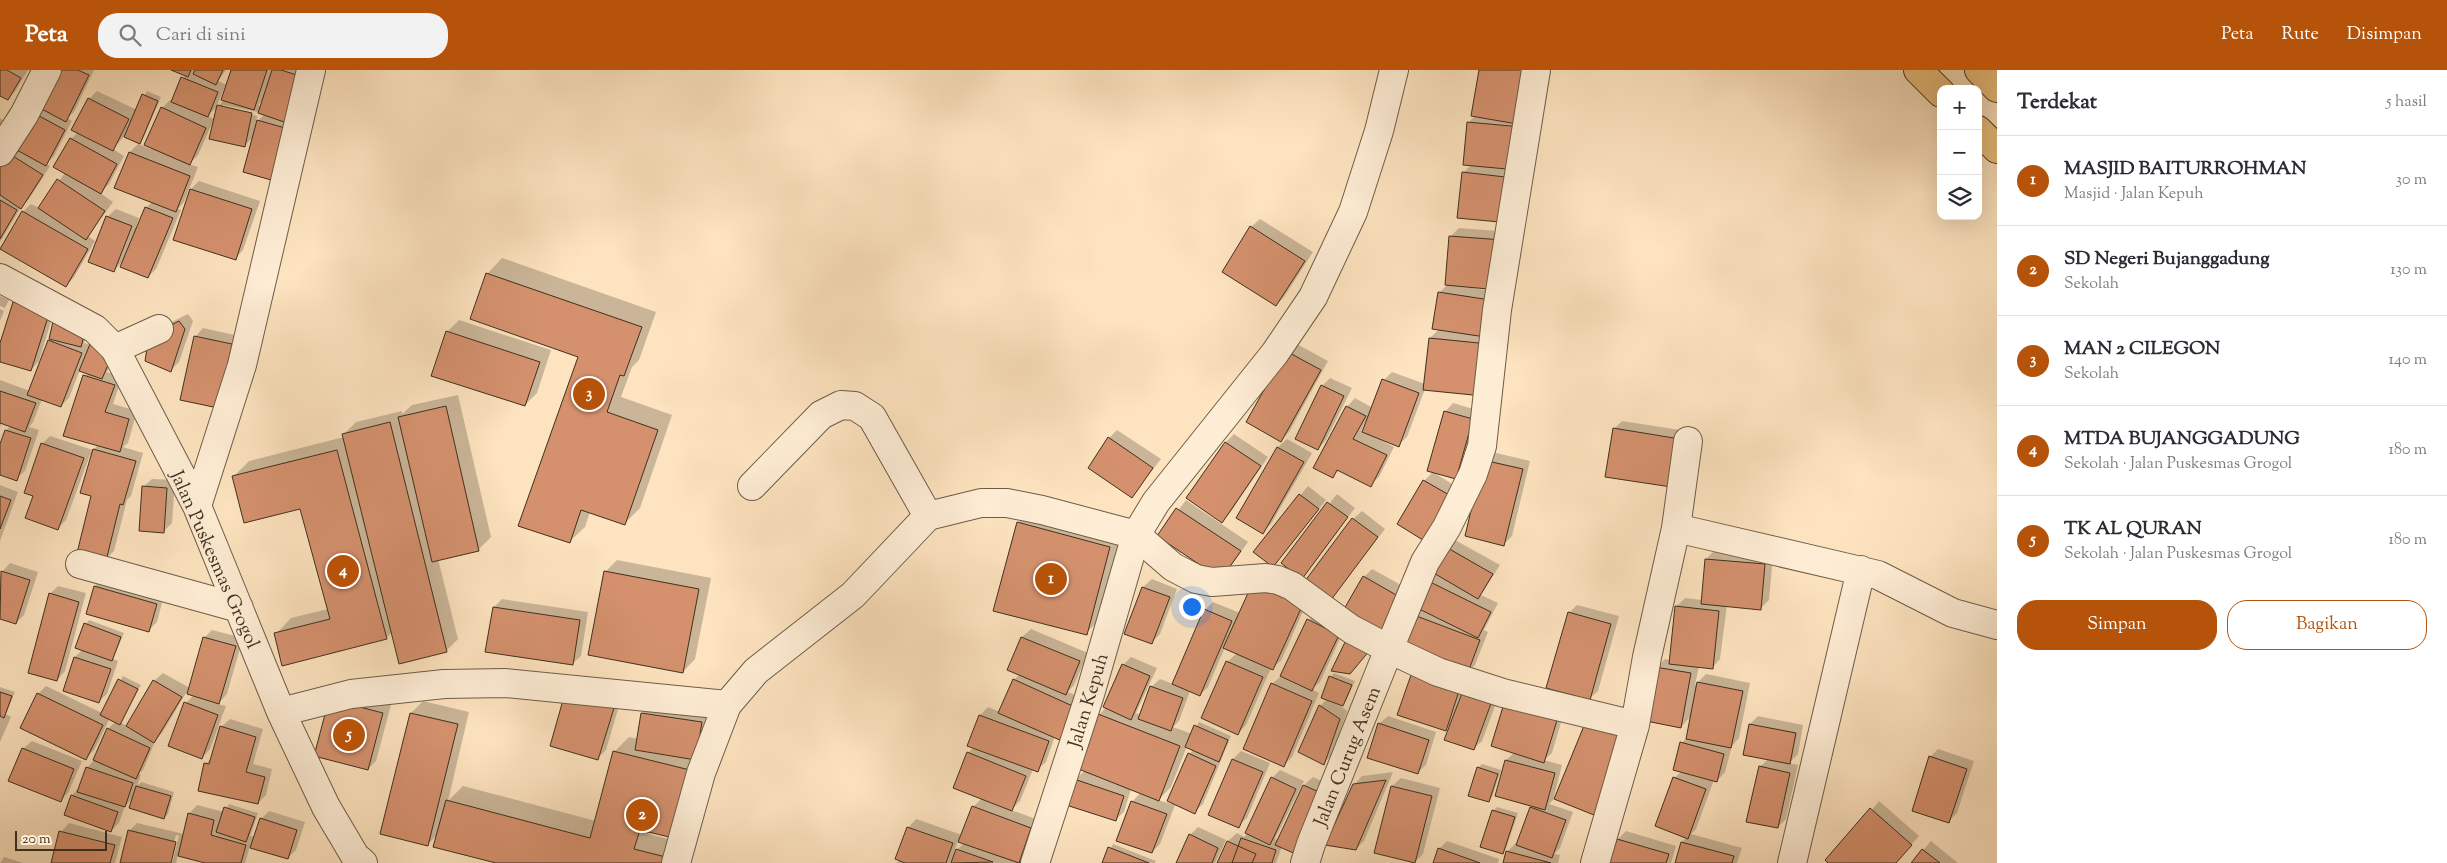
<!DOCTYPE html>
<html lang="id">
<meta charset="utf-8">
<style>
body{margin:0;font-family:"Sorts Mill Goudy",serif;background:#f2f2f3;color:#2b2b33}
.controls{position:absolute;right:15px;top:15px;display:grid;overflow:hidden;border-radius:10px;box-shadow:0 5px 20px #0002}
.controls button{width:45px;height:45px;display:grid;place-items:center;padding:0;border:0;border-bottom:1px solid #e1e1e2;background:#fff;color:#2b2b33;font:25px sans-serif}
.scale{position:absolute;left:15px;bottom:12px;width:92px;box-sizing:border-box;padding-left:5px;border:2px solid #3f301d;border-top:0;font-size:14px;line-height:18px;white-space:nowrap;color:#3f301d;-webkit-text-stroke:4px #feedd5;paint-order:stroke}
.you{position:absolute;left:1191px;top:536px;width:18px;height:18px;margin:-12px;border:4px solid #fff;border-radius:50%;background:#1a73e8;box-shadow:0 0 0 8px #1a73e833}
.badge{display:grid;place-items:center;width:32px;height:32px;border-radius:50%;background:#b45309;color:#fff;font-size:16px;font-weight:700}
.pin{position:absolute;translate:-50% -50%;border:2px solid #fff;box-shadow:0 1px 5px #0006}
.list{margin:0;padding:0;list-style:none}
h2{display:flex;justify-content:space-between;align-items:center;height:65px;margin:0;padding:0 20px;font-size:21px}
h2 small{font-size:16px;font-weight:400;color:#7c7c81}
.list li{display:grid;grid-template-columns:32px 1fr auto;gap:15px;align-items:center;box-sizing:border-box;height:90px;padding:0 20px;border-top:1px solid #e1e1e2}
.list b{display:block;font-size:19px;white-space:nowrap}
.list p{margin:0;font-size:16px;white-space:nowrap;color:#7c7c81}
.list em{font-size:16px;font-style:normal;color:#7c7c81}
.actions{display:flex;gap:10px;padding:15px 20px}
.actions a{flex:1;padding:11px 0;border:1px solid #b45309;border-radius:20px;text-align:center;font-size:18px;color:#b45309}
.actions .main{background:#b45309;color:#fff}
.icon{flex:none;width:28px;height:28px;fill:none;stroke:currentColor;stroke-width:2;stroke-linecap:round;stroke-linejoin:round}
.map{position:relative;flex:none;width:1997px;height:793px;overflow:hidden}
header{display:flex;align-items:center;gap:30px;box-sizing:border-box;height:70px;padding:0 25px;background:#b45309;color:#fff}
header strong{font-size:24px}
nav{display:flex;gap:28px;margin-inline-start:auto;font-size:18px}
.search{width:350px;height:45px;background:#f2f2f3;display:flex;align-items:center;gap:12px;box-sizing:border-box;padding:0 18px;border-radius:20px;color:#7c7c81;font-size:19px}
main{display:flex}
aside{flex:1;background:#fff}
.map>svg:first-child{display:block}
</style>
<header>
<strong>Peta</strong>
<div class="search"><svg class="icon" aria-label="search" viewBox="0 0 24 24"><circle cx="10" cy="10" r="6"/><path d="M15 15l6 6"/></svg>Cari di sini</div>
<nav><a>Peta</a><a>Rute</a><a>Disimpan</a></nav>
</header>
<main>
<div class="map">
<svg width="1997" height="793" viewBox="0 0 1997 793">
<rect width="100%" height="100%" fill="#fde3bf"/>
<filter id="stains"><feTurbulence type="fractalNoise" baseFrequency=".004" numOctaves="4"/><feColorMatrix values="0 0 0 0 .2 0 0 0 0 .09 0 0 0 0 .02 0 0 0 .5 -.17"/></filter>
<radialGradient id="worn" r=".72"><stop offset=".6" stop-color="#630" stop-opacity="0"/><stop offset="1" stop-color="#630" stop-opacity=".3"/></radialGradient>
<!-- shadow -->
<path fill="#0003" fill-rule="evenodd" d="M0,0H28L16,20L8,29L0,24Z
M55,0H94L74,42L67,48L72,51L54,86L46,94L50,96L29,129L21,137L0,172V92Z
M174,0H226L218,11L227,15L232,0H310L279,100L271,108L254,66L244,76L218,36L225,29L227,16H225L216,38L207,46L214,49L198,85L189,94L198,97L184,132L178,139L181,140L156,199L148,207L124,190L114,200L107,147L116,139L139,148L136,157L138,158L146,138L152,132L116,117L130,82L138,74L151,79L162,38L170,30L173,31L185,5ZM264,29L262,36L258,35ZM223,35L258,42L265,44L256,53L257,46L223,38Z
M1480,0H1532L1517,144L1463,103L1471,95L1468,53L1475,46Z
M97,21L137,40L147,21L161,27L143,69L139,72L124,66L113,79L124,86L109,114L100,123L113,132L88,166L95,171L74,207L66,216L23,142L31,134L39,138L65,103L71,69L78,62L89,29Z
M0,48L7,53L0,63Z
M199,111L260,131L243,180L235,189L191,119Z
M1260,149L1313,182L1284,227L1276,235L1251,157Z
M1459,158L1511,162L1474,216L1473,218L1504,223L1483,325L1425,319L1407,367L1398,375L1381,369V370L1394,377L1379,407L1370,415L1339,400L1333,406L1347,337L1355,328L1373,338L1384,310L1392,302L1425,314L1430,268L1439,259V223L1446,216L1451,166ZM1366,350L1368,351L1364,362L1361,361Z
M502,188L656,242L639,290L632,297L621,327L672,345L640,438L624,454L590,442L585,457L569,472L579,286L487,204Z
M22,225L56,235L39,291L31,300L0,290V277L14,233Z
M0,226L9,230L5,238L0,236Z
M0,239L4,241L0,251Z
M188,244L193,251L179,292L171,300L159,258Z
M56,248L90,252L84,273L116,279L107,302L122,307L113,334L137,341L128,373L123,377L143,383L131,426L127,430L114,481L106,489L93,425L92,385H90L66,450L58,458L35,425L42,374L50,366L93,380L98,375L85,306L88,303L80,300L69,328L61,336L42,329L33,352L29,357L39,360L25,401L16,409L0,404V378L6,360L11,356L2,352L0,358V310L30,321L50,270Z
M459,250L551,280L537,323L525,335L447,262Z
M203,258L239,266L226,329L195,267Z
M1295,273L1328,291L1289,362L1281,370L1248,352Z
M1330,308L1352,318L1326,370L1318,379L1322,316Z
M458,325L491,467L479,479L438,489L458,569L446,581L392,562L386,568L276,564L291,548L328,539L301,437L234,406L249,391L344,367V364L356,352L402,341V344L412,335Z
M1453,333L1480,341L1464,400L1456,408L1445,342Z
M1622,351L1693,362L1606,406L1614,359Z
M1117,360L1161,389L1132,426L1109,368Z
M1234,364L1268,387L1230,443L1222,451L1188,428L1226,372Z
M1287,369L1312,383L1271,454L1263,462L1238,448L1278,377Z
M1492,382L1530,391L1512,466L1504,474L1467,465Z
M1433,402L1465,422L1398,454L1424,411Z
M152,409L175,410L172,453L164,461L143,417Z
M0,415L18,422L0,471Z
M1308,416L1326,430L1281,487L1255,481Z
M1337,424L1355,438L1302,507L1283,493Z
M1186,430L1248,472L1229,499L1159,466Z
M1030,441L1121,465L1098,551L1086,563L1018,453Z
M1362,441L1385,459L1328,532L1353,449Z
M1455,470L1500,495L1481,525L1498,533L1484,560L1488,562L1475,595L1467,603L1399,578L1413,534L1447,478Z
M1714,481L1773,486L1769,530L1761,538L1727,535L1720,589L1712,598L1699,596L1695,615L1706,604L1750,613L1739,668L1732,676L1725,702L1717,711L1714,710L1696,759L1691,764L1742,778L1737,793H1676L1682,772L1687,767L1674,708L1682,701V673L1687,667L1691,646L1681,657L1657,597L1665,589L1670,590L1677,536L1685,528L1702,530L1706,489Z
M617,490L711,508L695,589L683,602L605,502Z
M10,493L38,502L24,545L16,553L0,548V508L2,502Z
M1372,499L1412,521L1381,569L1364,507Z
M104,508L164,525L157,552L148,561L95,516Z
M1152,509L1177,519L1160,564L1152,572L1143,517Z
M58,516L86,523L65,601L57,610L50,524Z
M1311,523L1281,591L1271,598L1246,655L1237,664L1227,592L1237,583L1225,577L1208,617L1200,625L1190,621L1179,651L1173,657L1192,664L1199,652L1231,666L1203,734L1194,742L1189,684L1194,679L1187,676L1171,717L1158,730L1175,735L1160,774L1152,782L1132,732L1141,722L1131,719L1124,742L1115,750L1075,710L1085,700L1099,645L1106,637L1123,595L1131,587L1157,598L1136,643L1141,645L1151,617L1160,609L1173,614L1205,540L1213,532L1240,543Z
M502,529L588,542L581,586L572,594L494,537Z
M1577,535L1619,546L1598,621L1589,629L1569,543Z
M1317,542L1346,556L1320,612L1312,619L1319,623L1292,687L1284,695L1272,614L1281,606L1309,550Z
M89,550L124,563L113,589L118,591L107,624L98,632L64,620L75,587L83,579L86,554Z
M1031,559L1088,583L1074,615L1068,622L1084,629L1055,666L1046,692L1037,700L1033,699L1020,731L1011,740L1039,750L1026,784L1021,790L1029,793H897L900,790L908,758L916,749L962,765L973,737L982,728L968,683L974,677L980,645L988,637L1000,642L1014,610L1020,604L1009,600L1022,567ZM958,770L964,773L954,783Z
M212,560L243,568L227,624L218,634L226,636L210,679L202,688L186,633L194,625L186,623L162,663L156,669L143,700L139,704L141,705L137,716L141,712L174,722L168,744L164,748L134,727L125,736L119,753L111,761L72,725L80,717L87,698L95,689L108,659L116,651L110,648L94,680L85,689L38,624L46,616L102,643L123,606L141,615L121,653L127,656L154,611L163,603L190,618L204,568Z
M1420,597L1501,620L1482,671L1473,679L1452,653L1445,660L1412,606Z
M1334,603L1355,611L1346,631L1342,635L1337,633L1347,641L1332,685L1324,693L1300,681L1320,636L1327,629L1330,607Z
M0,617L15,622L6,644L11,647L0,672Z
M339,621L391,635L376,691L368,699Z
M621,629L606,680L598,688L551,675Z
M423,631L469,642L448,731L463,716L596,751L614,682L629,667L638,669L642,643L651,635L709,644L704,680L648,764L688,774L684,793H501L438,764L428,774L411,643Z
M1565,639L1552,683L1544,690L1562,695L1553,730L1549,734L1573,742L1560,778L1554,784L1560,785L1558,793H1504L1508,781L1516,773L1518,774L1534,736L1496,725L1506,690Z
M1388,646L1436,662L1426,695L1417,703L1379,654Z
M1758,646L1803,655L1798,684L1789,693L1798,695L1786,749L1778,757L1760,697L1768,689L1750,654Z
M230,649L263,659L253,694L272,699L266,725L258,733L206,694L212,687L221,657Z
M32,671L82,691L68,723L60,731L23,679Z
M1938,679L1974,691L1957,743L1949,751L1930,687Z
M1241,681L1270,693L1247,748L1238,756L1210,744L1233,689Z
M1482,694L1501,700L1492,727L1488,731L1478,698Z
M1280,700L1304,711L1275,769L1279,770L1304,715L1313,707L1333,716L1282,776L1276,793H1219L1228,771L1237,763L1244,767L1248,763L1272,708Z
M1393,702L1364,771L1356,779L1354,715L1362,706Z
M1401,708L1440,718L1423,784L1415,792L1375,782L1392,716Z
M1879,731L1919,766L1895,793H1830Z
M229,734L258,743L250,766L255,767L261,749L269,741L305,752L296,780L288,788L250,776L245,793H210L178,785L176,793H172L179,766L176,765L169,793H121L129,761L137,753L184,764L189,744L197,735L224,742Z
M1497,737L1518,743L1506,778L1503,782L1493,741Z
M69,753L122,767L115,793H52L61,762Z
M1198,757L1226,770L1215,793H1177L1190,765Z
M1626,761L1676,776L1671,793H1611L1618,769Z
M1447,771L1499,789L1498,793H1434L1439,779Z
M1931,771L1958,793H1912Z
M1113,774L1156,791L1155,793H1103Z
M4,787L23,793H0Z"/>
<!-- building -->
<path fill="#d5916e" stroke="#3f301d" d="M0,0H7L21,8L8,30L0,26Z
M54,0H78L89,5L66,52L36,36Z
M171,0H191L188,7Z
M195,0H223L216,15L193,4Z
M231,0H267L254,40L221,30Z
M272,0H281L303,7L287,53L258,43Z
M1479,0H1526L1517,54L1471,46Z
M181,7L218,22L208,47L171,32Z
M142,24L158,31L140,74L124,67Z
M88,28L129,49L113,81L71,60Z
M217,35L252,43L245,77L209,69Z
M161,37L206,58L190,95L144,75Z
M32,42L65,60L46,96L13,78Z
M257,50L285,58L271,110L243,102Z
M1467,52L1522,57L1518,100L1463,95Z
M70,68L117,94L101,124L53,97Z
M5,81L43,105L21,139L0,125V89Z
M129,82L190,106L176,142L114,118Z
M1462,102L1514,108L1510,153L1457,148Z
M57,109L105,141L86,170L38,138Z
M190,119L252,139L236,190L173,170Z
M0,130L17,140L0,169Z
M145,137L173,148L148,208L120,197Z
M22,141L88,179L66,217L0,179Z
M106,146L132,156L114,202L88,192Z
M1250,156L1305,191L1276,236L1222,202Z
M1449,166L1503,170L1499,220L1445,215Z
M486,203L642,257L624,306L620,305L607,342L658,360L625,455L581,440L570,473L518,456L578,287L470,249Z
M1438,222L1497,231L1492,268L1432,259Z
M13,232L49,244L31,301L0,292V273Z
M54,247L87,255L81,277L49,269Z
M179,251L185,259L171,302L145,291L149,266Z
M446,261L540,292L525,336L431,306Z
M194,266L232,274L218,338L180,330Z
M1429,268L1489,274L1483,326L1423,320Z
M48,270L82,283L61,337L27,325Z
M90,274L113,283L102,309L79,301Z
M1286,281L1321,300L1281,372L1246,352Z
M83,305L115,315L105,342L129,349L120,382L63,366Z
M1382,309L1419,323L1399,377L1362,362Z
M1321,315L1344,326L1318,380L1295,369Z
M0,321L36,333L25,362L0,353Z
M446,336L479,481L432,492L398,347Z
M1346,336L1366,346L1353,369L1387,385L1371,417L1337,400L1333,408L1313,398Z
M1444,341L1473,349L1456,409L1427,401Z
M390,352L447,582L399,594L342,364Z
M1613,358L1686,370L1678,418L1605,407Z
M5,360L31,368L17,411L0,405V374Z
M1108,367L1153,398L1132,428L1088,398Z
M1225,372L1261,396L1222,453L1186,428Z
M41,373L84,388L58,460L25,448L33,426L24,423Z
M1277,377L1304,392L1263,464L1236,448Z
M93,379L136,391L123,435L120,434L106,491L77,483L91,426L80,423Z
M337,380L387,569L282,596L274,563L330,549L300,439L244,453L232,406Z
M1483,390L1523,399L1504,476L1465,466Z
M1423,410L1458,430L1431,475L1397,454Z
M142,416L167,418L164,463L139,461Z
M1299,424L1319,439L1273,497L1253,482Z
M0,426L11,430L0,459Z
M1327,432L1348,447L1302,509L1281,493Z
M1176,438L1241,481L1221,509L1157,466Z
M1352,448L1378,467L1328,534L1302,515Z
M1017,452L1110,477L1087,565L993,541Z
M1446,477L1493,504L1478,529L1432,502Z
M1705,489L1765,494L1761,540L1701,534Z
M1,501L30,510L16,554L0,549Z
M604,501L699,519L683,603L588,585Z
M1363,506L1405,530L1381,570L1340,546Z
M1424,509L1491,542L1478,568L1411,535Z
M1254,510L1304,532L1273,600L1223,578Z
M94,516L157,534L149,562L86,544Z
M1142,517L1170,527L1152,574L1124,564Z
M49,523L79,532L57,611L28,603Z
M1675,536L1719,541L1713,599L1669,594Z
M493,537L580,550L573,595L485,582Z
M1204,539L1232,551L1200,626L1172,614Z
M1568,542L1611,554L1590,630L1546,618Z
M1411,544L1480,570L1467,605L1398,578Z
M1307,549L1339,565L1312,621L1280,606Z
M84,553L121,567L112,591L75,578Z
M1348,566L1370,580L1350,604L1331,601Z
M203,567L236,576L219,634L187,624Z
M1021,567L1080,591L1066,625L1007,600Z
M74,587L111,599L99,633L63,621Z
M1226,591L1263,607L1238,665L1201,648Z
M1122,594L1150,606L1131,650L1103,637Z
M1655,597L1691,603L1681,658L1646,651Z
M1411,605L1459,621L1446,661L1397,645Z
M1329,606L1352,615L1343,636L1321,628Z
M118,609L138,619L120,655L100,645Z
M1013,609L1077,638L1062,671L998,643Z
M153,610L182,627L154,673L126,656Z
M1697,612L1743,621L1731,678L1686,669Z
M1271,613L1312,631L1284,697L1243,679Z
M1150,616L1183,628L1171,661L1138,649Z
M1464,618L1493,628L1474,680L1444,670Z
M0,622L12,626L4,648L0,646Z
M37,623L103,655L86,690L20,658Z
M565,623L614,638L598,690L550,676Z
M329,629L383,643L368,700L314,686Z
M1505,630L1558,647L1544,693L1491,676Z
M184,632L218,645L202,689L168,676Z
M1319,635L1340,649L1324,695L1298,682Z
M410,643L458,654L428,776L380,764Z
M641,643L702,652L696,690L635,680Z
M1098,644L1180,676L1159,731L1076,698Z
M979,645L1049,671L1038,702L967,676Z
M1588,646L1627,662L1594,745L1554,729Z
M1378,653L1429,670L1418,704L1367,688Z
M1749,654L1796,663L1790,694L1743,685Z
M1194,655L1228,670L1219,692L1185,677Z
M220,656L256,667L246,702L265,707L258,734L198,721L204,693L209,694Z
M107,658L150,678L136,709L93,690Z
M1680,672L1724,684L1717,712L1673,700Z
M22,678L74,699L61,732L8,711Z
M613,681L698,702L682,770L640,760L634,779L674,789L673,793H496L433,777L446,730L590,768Z
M967,682L1026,706L1012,741L953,718Z
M1188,683L1216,696L1195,744L1167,731Z
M1929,686L1967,699L1949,753L1912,741Z
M1232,689L1263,702L1239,758L1208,745Z
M1505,690L1555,703L1545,740L1495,726Z
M1759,696L1790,703L1778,758L1746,752Z
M86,697L133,713L125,737L77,722Z
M1477,697L1498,704L1489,732L1468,726Z
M1271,707L1296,719L1270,775L1245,763Z
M1673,707L1706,719L1688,769L1655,756Z
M1074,709L1124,726L1116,751L1066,735Z
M1386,710L1356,780L1325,775L1353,714Z
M1303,715L1326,725L1298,785L1275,775Z
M136,716L171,726L164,749L129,738Z
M1391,716L1432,726L1415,793L1374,783Z
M71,725L118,742L111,762L64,745Z
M1131,731L1167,744L1152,783L1116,771Z
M972,736L1031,758L1019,793L958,772Z
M224,737L255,747L246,772L216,762Z
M1530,737L1566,750L1552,788L1516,775Z
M1870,738L1912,775L1896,793H1828L1825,790Z
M1492,740L1515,747L1503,784L1480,777Z
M188,743L214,750L211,765L246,775L241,793H205L178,786Z
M260,748L297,760L288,789L250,778Z
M907,757L953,773L946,793H905L895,789Z
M128,760L176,772L171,793H120Z
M59,761L115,775L110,793H51Z
M1189,764L1218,778L1212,793H1176Z
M1241,768L1276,780L1272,793H1232Z
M1617,769L1669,784L1666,793H1609Z
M1227,771L1256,784L1252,793H1217Z
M1681,772L1734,786L1732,793H1675Z
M1108,777L1149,793H1102Z
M1438,778L1480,793H1433Z
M956,779L993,792L951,793Z
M1922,779L1940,793H1911Z
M1506,781L1551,793H1503Z"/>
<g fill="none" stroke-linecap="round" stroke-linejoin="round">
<defs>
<path id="minor" d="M0,82L24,45L47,0
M0,208L95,259L115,279L197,436L281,642L326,737L355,786L363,793
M115,279L159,259
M752,416L821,345L841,335L855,336L872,347L928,446
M197,436L242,295L311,0
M1676,458L1878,505L1953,543L1997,555
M80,494L239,538
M281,642L351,624L444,614L505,613L727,635
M676,793L701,703L727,635L756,601L853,525L928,446L981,433H1007L1042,440L1136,465L1173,497L1196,509L1212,512L1266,508L1278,510L1292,516L1351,559L1389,579L1425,492L1447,457L1473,404L1482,376L1497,240L1536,0
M1035,793L1090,624L1136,465L1156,432L1275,283L1313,227L1353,142L1379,61L1394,0
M1305,793L1311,774L1389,579L1438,602L1503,623L1635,655
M1595,793L1635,655L1647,587L1676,458L1688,371
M1792,793L1861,500"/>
<path id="highway" d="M1918,0L1941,23
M1979,0L1997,18
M1978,60L1997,79"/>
</defs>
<!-- minor casing -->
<use href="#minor" stroke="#6e5d46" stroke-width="30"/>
<!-- highway casing -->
<use href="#highway" stroke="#3f301d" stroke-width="30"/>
<!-- minor -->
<use href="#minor" stroke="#feedd5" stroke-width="28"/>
<!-- highway -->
<use href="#highway" stroke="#eec280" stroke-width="28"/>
</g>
<g text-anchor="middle" stroke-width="4" stroke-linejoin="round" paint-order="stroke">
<!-- street labels -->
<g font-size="19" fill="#3f301d" stroke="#feedd5">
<text transform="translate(216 489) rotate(66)" y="7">Jalan Puskesmas Grogol</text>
<text transform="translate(1087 630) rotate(-73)" y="7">Jalan Kepuh</text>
<text transform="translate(1346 686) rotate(-68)" y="7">Jalan Curug Asem</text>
</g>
</g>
<rect width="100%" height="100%" filter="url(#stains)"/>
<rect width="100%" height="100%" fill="url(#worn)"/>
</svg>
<div class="controls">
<button>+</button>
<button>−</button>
<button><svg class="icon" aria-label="layers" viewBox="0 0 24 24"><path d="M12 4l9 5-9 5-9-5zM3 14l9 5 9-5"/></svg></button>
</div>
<div class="scale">20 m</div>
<div class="you"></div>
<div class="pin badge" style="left:1051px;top:509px">1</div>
<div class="pin badge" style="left:642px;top:745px">2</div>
<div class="pin badge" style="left:589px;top:324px">3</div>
<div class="pin badge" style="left:343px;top:501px">4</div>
<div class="pin badge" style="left:349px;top:665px">5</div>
</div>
<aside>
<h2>Terdekat<small>5 hasil</small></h2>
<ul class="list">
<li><span class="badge">1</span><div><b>MASJID BAITURROHMAN</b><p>Masjid · Jalan Kepuh</p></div><em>30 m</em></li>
<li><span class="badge">2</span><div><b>SD Negeri Bujanggadung</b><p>Sekolah</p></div><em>130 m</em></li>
<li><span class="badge">3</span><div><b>MAN 2 CILEGON</b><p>Sekolah</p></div><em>140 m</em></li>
<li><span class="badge">4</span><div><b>MTDA BUJANGGADUNG</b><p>Sekolah · Jalan Puskesmas Grogol</p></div><em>180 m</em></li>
<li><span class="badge">5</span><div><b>TK AL QURAN</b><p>Sekolah · Jalan Puskesmas Grogol</p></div><em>180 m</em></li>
</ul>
<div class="actions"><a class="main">Simpan</a><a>Bagikan</a></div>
</aside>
</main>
